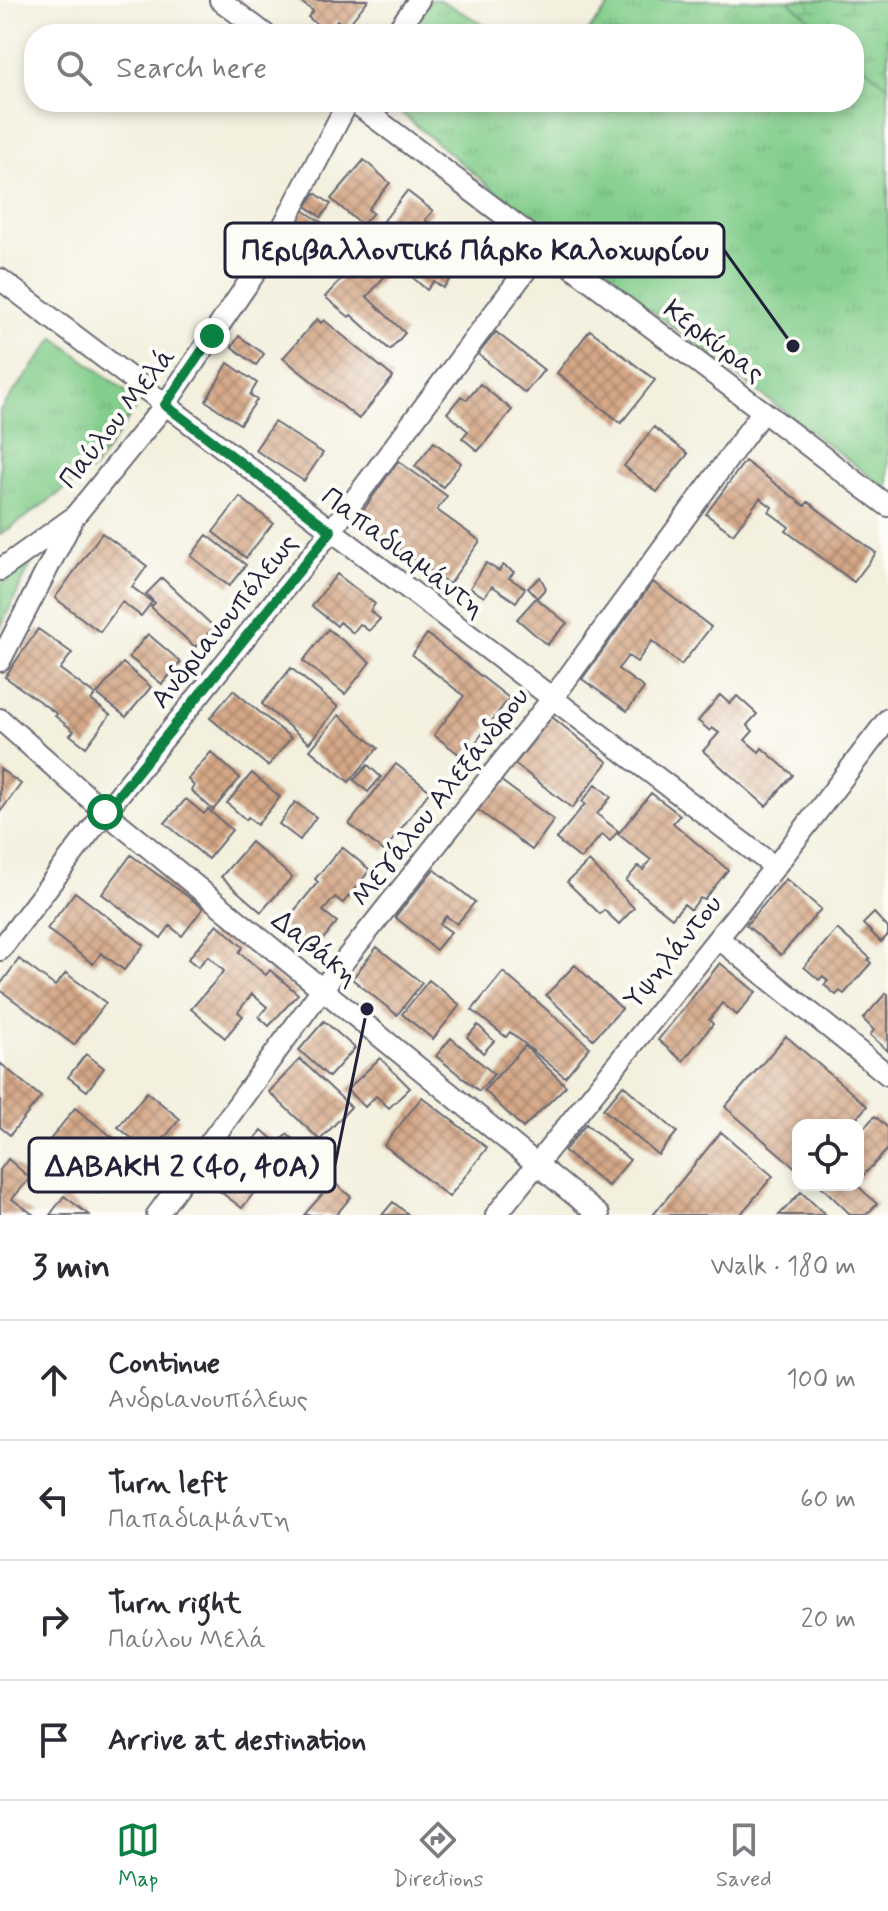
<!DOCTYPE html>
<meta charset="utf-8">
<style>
body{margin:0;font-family:Mynerve,sans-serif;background:#f2f2f3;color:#2b2b33}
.controls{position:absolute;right:24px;bottom:24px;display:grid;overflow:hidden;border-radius:16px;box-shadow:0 4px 12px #0003}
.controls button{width:72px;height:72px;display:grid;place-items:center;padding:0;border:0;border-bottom:2px solid #e1e1e2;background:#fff;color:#2b2b33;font:40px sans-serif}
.stop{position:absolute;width:24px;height:24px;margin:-18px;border:6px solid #0b8043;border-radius:50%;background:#fff}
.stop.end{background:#0b8043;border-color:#fff;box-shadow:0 2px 8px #0008}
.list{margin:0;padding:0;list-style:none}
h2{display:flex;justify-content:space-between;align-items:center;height:104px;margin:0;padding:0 32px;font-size:34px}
h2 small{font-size:26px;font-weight:400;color:#7c7c81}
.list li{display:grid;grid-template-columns:52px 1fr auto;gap:24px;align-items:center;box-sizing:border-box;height:120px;padding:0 32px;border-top:2px solid #e1e1e2}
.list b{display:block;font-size:30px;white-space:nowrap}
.list p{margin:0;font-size:26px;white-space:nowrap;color:#7c7c81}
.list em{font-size:26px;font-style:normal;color:#7c7c81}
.icon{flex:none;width:44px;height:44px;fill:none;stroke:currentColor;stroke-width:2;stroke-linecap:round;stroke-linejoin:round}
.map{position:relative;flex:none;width:888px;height:1215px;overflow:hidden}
.search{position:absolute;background:#fff;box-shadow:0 4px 12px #0003;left:24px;right:24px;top:24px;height:88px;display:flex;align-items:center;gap:20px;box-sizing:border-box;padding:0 28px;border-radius:32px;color:#7c7c81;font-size:30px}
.sheet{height:584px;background:#fff}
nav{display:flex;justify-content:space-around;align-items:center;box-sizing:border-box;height:112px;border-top:2px solid #e1e1e2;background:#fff;font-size:22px;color:#7c7c81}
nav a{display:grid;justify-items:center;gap:4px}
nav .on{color:#0b8043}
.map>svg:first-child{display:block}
</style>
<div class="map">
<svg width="888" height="1215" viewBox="0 0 888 1215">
<defs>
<pattern id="grass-tufts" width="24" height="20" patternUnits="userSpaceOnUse" patternTransform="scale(2)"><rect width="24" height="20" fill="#83ce8c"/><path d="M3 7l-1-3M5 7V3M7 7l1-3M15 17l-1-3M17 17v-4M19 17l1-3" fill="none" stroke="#71b17a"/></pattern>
<pattern id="wetland-marsh" width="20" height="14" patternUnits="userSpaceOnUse" patternTransform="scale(2)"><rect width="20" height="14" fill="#83ce8c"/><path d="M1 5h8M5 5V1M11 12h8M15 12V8" fill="none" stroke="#71b17a"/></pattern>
<pattern id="building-cross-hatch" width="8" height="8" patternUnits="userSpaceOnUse" patternTransform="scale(2)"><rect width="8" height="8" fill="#d5a786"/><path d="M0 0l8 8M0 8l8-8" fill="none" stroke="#ac886f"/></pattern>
</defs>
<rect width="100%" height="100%" fill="#fdfcf7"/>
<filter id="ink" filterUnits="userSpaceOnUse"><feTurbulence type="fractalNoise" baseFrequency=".0125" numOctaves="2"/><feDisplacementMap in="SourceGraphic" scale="16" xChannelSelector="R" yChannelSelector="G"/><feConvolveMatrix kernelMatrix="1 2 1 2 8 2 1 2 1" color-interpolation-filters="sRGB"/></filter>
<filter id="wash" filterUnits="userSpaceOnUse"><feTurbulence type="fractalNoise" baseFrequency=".006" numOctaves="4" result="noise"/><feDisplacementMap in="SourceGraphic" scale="32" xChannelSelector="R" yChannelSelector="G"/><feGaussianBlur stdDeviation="1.8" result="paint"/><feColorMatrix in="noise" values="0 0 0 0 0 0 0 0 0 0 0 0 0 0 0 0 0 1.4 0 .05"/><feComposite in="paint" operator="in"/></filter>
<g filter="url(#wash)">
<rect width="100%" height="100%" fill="#f3f0de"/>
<!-- grass -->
<path fill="url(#grass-tufts)" stroke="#527864" stroke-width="2" d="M429,0H440L501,34H412Z
M614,0H888V490L509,203L388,102H854V34H586Z
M55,338L140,402L94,469L0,535V410Z
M35,555L0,629V585Z"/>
<!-- wetland -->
<path fill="url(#wetland-marsh)" stroke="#527864" stroke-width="2" d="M788,0H888V86L854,57V34H827Z"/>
<g id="blocks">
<!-- building -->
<path fill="url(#building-cross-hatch)" d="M298,0H368L346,28L337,20L332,27L342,34H329L308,17L313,11Z
M364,160L390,183L368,209L373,213L362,225L331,199Z
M407,191L433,211L425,220L470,256L443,288L434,281L427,290L411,276L419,267L401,251L394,260L369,240Z
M315,193L331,204L321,217L306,206Z
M303,210L353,243L338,264L289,231Z
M361,257L384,277L367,297L405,333L390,350L351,315L349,317L325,297Z
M317,319L321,323L324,320L393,377L359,419L283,358Z
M590,330L655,380L621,423L557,373Z
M496,332L544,370L525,393L478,354Z
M239,336L264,354L256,365L232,347Z
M228,363L257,383L250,395L257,400L240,424L206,401Z
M480,384L512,410L478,451L462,438L468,431L447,413L461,396L467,400Z
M274,422L323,453L304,481L255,450Z
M654,427L688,454L657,492L624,466Z
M434,442L461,463L443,487L415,466Z
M398,461L447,496L437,510L480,541L449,584L357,519Z
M745,461L805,506L808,502L876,553L854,582L786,531L789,527L769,512L772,507L760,498L733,534L706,514Z
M240,497L273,523L246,558L213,532Z
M102,533L147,566L132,587L152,602L141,616L122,602L100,632L55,598Z
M207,535L246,565L229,586L191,556Z
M486,563L499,571L503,565L514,572L509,578L525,588L516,602L492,586L484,597L470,588Z
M337,574L375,604L370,611L380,619L369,631L360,624L353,633L340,622L337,626L312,606Z
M540,577L546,588L537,598L528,588Z
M162,578L214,627L195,647L151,607L155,603L146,594Z
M653,582L711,627L681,665L652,641L637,662L628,656L618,669L644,688L627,711L582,679Z
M536,598L567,623L547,645L517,619Z
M38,629L72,653L60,669L95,695L91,700L110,715L86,747L70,735L74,731L55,716L57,714L5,677Z
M328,629L370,662L345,694L303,661Z
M148,634L181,662L162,684L129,657Z
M427,634L509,698L464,758L434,735L464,696L412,655Z
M123,663L151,687L126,717L97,694Z
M291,668L338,707L309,743L262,704Z
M233,690L291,738L268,766L210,718Z
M720,695L730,704L737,696L757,714L747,725L753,731L745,740L759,752L762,748L793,775L766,806L703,751L719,733L712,728L710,731L698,721Z
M339,715L378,748L349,782L310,750Z
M552,717L608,762L572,808L515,764Z
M211,752L240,778L213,810L191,790L194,786L188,779Z
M396,764L430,791L384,851L349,824Z
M368,765L381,777L368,792L354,780Z
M0,769L21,784L0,812Z
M252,773L280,797L257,825L248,817L246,820L227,803Z
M500,780L554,820L532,850L478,810Z
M596,784L611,797L597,814L618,831L610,841L602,834L581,859L556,839L585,804L582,802Z
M651,793L680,815L673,823L728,870L704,900L700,898L691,910L684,904L672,918L626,881L638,866L643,870L651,860L618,834Z
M186,799L204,814L208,809L232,830L208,859L165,823Z
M295,802L316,817L300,840L279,824Z
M251,842L292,877L261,912L221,877Z
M342,847L370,870L343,903L335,897L323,911L337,922L311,954L280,928L318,882L315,879Z
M131,855L203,908L182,936L170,926L161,938L102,894Z
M589,861L634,908L619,924L604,910L600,914L567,882Z
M434,869L475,902L457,924L446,916L440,924L451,932L436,950L395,917Z
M786,879L821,909L781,955L746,925Z
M75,892L144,945L124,970L101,953L93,964L47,929Z
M874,913L888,928V935L881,942L863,924Z
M217,924L243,947L239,952L266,975L270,970L298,994L269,1026L259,1017L267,1007L252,994L238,1012L243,1016L225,1038L191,1009L224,971L208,956L198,967L188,959Z
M837,929L870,958L868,960L871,963L844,994L840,991L836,995L824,985L828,981L823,976L819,980L804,967Z
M377,947L422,983L397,1015L352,979Z
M19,959L55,986L66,973L106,1003L74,1045L0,990V985Z
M720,963L756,992L737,1015L722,1003L709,1020L713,1024L683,1061L658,1040Z
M575,965L622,1009L593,1039L546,995Z
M503,972L590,1047L565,1077L510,1032L506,1037L472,1010Z
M429,980L460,1005L433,1039L402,1014Z
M886,993L888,995V1051L870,1035L874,1030L863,1019Z
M324,1021L355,1048L329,1077L299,1050Z
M478,1025L494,1041L483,1053L467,1037Z
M786,1036L867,1106L851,1125H798V1170L725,1107Z
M451,1038L494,1074L479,1091L436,1056Z
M525,1046L566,1086L523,1128L484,1090Z
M86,1054L104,1068L87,1091L68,1077Z
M380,1058L410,1088L389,1108L376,1096L365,1107L347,1090Z
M300,1059L351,1107L320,1140L269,1092Z
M0,1063L41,1097L10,1135L0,1127Z
M623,1085L677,1132L658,1155L603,1109Z
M147,1092L180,1119L151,1154L118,1127Z
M422,1097L487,1148L449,1197L384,1145Z
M75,1108L130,1151L97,1193L62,1166L70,1157L49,1141Z
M875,1116L888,1128V1149L858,1181V1134Z
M586,1124L630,1160L608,1186L564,1151Z
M262,1130L278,1144L287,1134L312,1156L288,1184L247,1148Z
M721,1132L773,1176L740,1215H653Z
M225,1146L266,1177L242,1208L201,1177Z
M8,1159L30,1178L12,1199L34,1215H0V1170Z
M333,1182L351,1197L336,1215H304Z
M820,1185H857L877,1204L866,1215H851Z
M801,1192L826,1215H779Z
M64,1196L89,1215H50Z
M393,1202L409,1215H382Z"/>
</g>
</g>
<g filter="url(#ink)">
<use href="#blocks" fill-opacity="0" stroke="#6b6a74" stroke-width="2"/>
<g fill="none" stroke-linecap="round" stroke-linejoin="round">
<defs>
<path id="minor" d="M220,0L265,34
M395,34L419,0
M354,102L888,506
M0,279L775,867
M0,570L74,517L165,405L270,251L348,102
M0,661L72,521
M0,719L105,812L599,1215
M718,938L888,1075
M0,950L105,812L331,531L544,246
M157,1215L322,989L552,699L763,411
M496,1215L775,867L888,719"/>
</defs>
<!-- minor casing -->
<use href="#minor" stroke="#6b6a74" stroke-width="24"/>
<!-- minor -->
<use href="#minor" stroke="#fff" stroke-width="20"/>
</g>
</g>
<g fill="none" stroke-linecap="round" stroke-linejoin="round" filter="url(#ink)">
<!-- route -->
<path stroke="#0b8043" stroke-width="10" d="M105,812L331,531L165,405L212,336"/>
</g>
<g text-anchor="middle" stroke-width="8" stroke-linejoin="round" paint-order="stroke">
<!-- street labels -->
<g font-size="28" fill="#22223b" stroke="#fdfcf7">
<text transform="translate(715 340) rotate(37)" y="10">Κερκύρας</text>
<text transform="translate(116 417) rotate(-52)" y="10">Παύλου Μελά</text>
<text transform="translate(404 551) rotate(37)" y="10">Παπαδιαμάντη</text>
<text transform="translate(223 620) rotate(-51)" y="10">Ανδριανουπόλεως</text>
<text transform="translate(439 796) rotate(-52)" y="10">Μεγάλου Αλεξάνδρου</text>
<text transform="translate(316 947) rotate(39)" y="10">Δαβάκη</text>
<text transform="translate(672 951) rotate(-51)" y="10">Υψηλάντου</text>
</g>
</g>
<!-- callouts -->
<path fill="none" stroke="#22223b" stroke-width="3" d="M793 346L724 250M367 1009L335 1165"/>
<g fill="#22223b" stroke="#fdfcf7" stroke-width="3">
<circle cx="793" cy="346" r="8"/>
<circle cx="367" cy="1009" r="8"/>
</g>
<g fill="#fdfcf7" stroke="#22223b" stroke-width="3">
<rect x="225" y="223" width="499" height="54" rx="8"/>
<rect x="29" y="1138" width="306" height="54" rx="8"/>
</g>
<g font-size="30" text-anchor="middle" font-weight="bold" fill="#22223b">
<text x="475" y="260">Περιβαλλοντικό Πάρκο Καλοχωρίου</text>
<text x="182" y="1176">ΔΑΒΑΚΗ 2 (40, 40Α)</text>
</g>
</svg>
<div class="controls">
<button><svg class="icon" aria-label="locate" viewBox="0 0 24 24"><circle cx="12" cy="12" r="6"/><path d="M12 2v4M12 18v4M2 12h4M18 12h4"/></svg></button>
</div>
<div class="stop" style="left:105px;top:812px"></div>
<div class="stop end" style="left:212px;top:336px"></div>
<div class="search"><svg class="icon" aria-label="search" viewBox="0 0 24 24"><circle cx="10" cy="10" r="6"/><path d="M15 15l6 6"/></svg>Search here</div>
</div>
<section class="sheet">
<h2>3 min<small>Walk · 180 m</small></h2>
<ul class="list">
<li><svg class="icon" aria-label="ahead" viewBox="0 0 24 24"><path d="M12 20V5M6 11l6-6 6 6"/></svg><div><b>Continue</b><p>Ανδριανουπόλεως</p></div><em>100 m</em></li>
<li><svg class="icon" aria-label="left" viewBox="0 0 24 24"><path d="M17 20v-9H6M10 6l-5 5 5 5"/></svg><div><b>Turn left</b><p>Παπαδιαμάντη</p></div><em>60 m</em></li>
<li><svg class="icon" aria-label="right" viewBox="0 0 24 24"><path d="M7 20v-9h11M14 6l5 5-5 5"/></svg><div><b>Turn right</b><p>Παύλου Μελά</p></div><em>20 m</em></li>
<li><svg class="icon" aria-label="arrive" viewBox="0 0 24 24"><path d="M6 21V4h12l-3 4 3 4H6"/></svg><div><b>Arrive at destination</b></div></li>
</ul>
</section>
<nav>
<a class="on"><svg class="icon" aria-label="map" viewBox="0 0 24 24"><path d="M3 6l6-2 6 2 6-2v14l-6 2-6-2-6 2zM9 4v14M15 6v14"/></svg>Map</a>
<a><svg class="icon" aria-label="directions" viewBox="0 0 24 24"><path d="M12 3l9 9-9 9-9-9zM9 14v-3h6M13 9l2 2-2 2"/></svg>Directions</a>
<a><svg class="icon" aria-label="saved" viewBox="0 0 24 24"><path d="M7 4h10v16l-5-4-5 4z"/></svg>Saved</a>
</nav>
